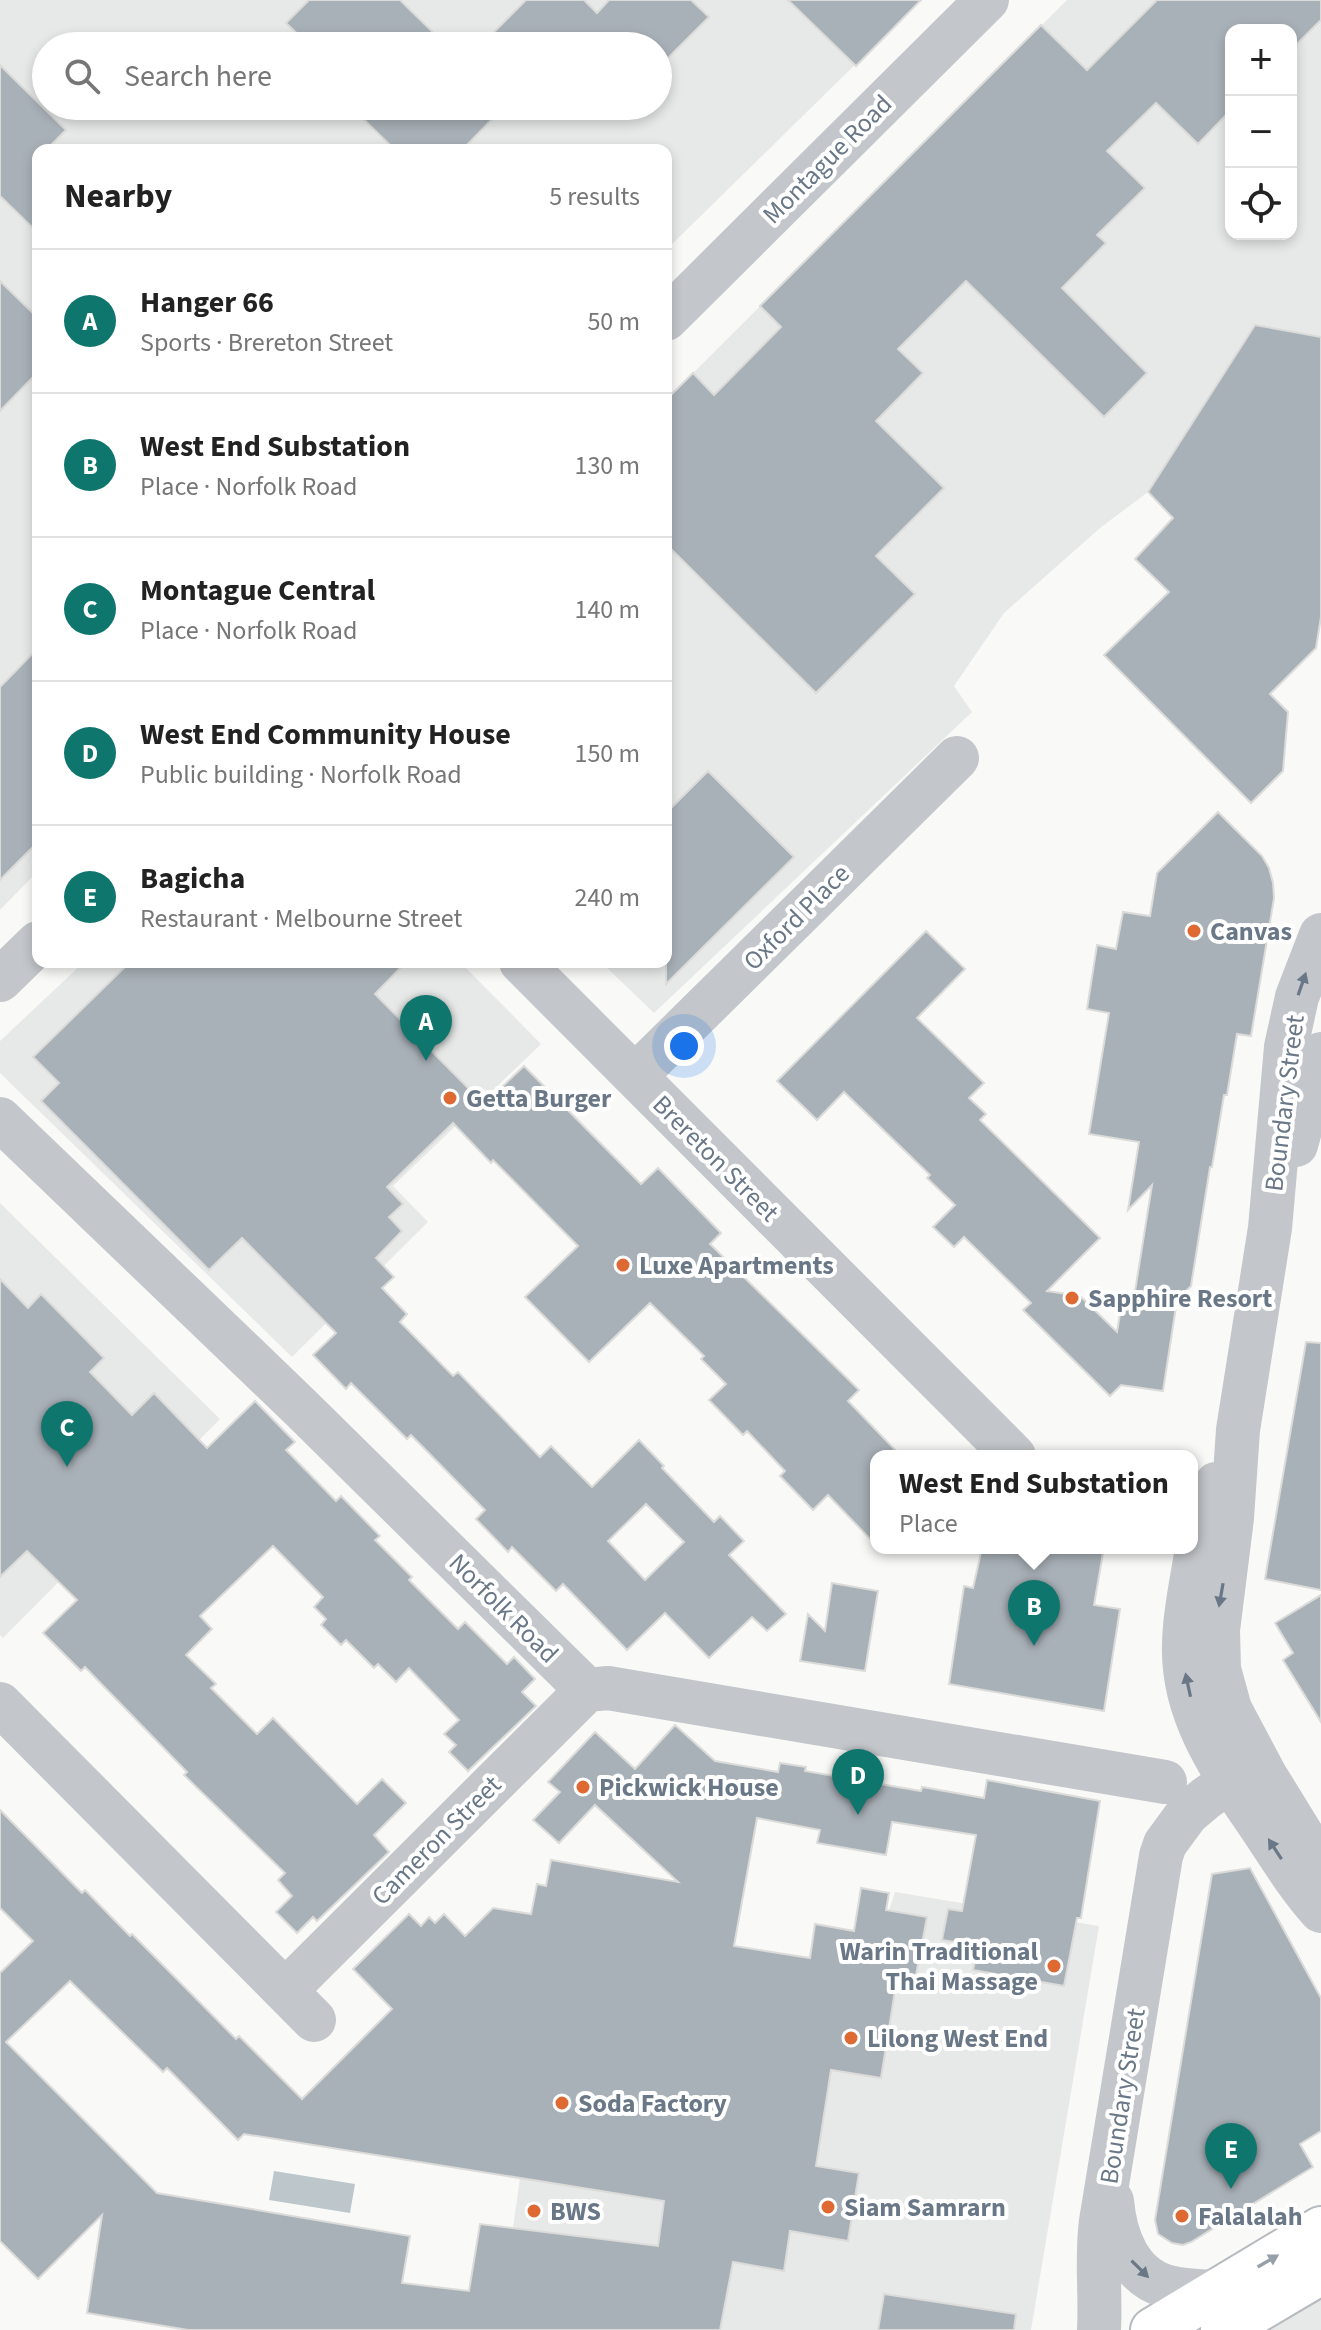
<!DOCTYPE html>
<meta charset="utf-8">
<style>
body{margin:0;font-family:"Source Sans 3",sans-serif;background:#f2f2f2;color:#222}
.controls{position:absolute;right:24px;top:24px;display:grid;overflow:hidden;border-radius:16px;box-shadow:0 4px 12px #0003}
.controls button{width:72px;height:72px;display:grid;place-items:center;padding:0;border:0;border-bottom:2px solid #e0e0e0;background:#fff;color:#222;font:40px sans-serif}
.you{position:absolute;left:684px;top:1046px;width:28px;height:28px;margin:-20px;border:6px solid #fff;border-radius:50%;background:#1a73e8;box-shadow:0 0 0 12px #1a73e833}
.badge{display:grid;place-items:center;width:52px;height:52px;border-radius:50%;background:#0f766e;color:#fff;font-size:26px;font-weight:700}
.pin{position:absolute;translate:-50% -66px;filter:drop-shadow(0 2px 4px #0008)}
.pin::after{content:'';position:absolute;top:42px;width:28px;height:24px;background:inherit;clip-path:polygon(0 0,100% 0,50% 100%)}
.popup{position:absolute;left:870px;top:1450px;width:328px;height:104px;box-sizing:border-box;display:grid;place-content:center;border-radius:16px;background:#fff;filter:drop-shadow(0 2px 6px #0005);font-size:26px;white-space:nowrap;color:#767676}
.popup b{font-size:30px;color:#222}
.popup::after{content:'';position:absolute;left:50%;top:100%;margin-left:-16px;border:16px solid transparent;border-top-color:#fff}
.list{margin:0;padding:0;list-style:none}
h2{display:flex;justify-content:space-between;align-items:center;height:104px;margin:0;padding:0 32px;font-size:34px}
h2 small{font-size:26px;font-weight:400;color:#767676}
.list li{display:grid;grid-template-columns:52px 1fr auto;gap:24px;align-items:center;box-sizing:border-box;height:144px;padding:0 32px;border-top:2px solid #e0e0e0}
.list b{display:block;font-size:30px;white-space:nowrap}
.list p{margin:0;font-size:26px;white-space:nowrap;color:#767676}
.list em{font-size:26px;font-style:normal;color:#767676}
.icon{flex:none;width:44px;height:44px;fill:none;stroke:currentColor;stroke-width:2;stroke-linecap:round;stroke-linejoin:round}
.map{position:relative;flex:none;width:1321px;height:2330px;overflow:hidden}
.search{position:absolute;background:#fff;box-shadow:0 4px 12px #0003;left:32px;top:32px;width:640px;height:88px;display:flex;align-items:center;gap:20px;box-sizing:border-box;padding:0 28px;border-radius:44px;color:#767676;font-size:30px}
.panel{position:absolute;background:#fff;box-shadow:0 4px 12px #0003;left:32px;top:144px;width:640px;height:824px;border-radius:16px}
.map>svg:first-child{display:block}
</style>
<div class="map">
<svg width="1321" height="2330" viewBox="0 0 1321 2330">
<rect width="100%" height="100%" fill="#f9f9f7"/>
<!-- built -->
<path fill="#e7e8e8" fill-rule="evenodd" d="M0,0H921L666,250V150H38V871L0,910ZM46,46H658V106H46Z
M1067,0H1321V337L1255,325L1148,492L1100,528L1004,613L954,686L972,712L654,1013L601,962H666V400ZM1231,30H1291V234H1231Z
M84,962H460L541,1044L393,1186L428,1222L292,1357L0,1073V1041Z
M0,1203L220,1419L3,1638L0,1635Z
M895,1892L1099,1926L1031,2330H720L732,2262L513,2228L520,2178L264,2137L493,1908L809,1958L815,1924L881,1935Z
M1321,2294V2330H1263Z"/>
<!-- water -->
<path fill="#bcc6cb" d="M274,2171L355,2184L350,2213L269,2200Z"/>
<!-- building -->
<path fill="#a9b1b8" stroke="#dbdbd9" stroke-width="2" fill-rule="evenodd" d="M309,0H400L447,46H310L286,23Z
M526,0H584L597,13L609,0H691L709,17L658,68V46H480Z
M788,0H921L856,66Z
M1157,0H1321V20L1291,50V30H1231V110L1198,144L1156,103L1107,151L1145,188L1097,235L1106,243L1062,288L1147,373L1104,417L966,281L898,349L923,373L876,421L944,488L876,556L915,594L816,693L666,544V400L693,373L714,395L781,327L760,306L1041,25L1087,70Z
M0,65L66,130L46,150H38V233L0,196Z
M350,106H505L462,150H395Z
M0,281L38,318V372L0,411Z
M1255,325L1321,337V617L1316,648L1270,694L1288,712L1283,771L1251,803L1104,655L1169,592L1135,559L1173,518L1148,492Z
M38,648V842L0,880V687Z
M708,771L794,857L666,984V813Z
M1218,812L1262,856L1269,868L1273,883L1274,898L1251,1036L1237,1034L1227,1095H1224L1212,1167H1210L1191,1286L1177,1300L1163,1391L1121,1385L1110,1396L1023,1310L1031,1303L964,1237L954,1247L933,1227L955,1205L927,1178L930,1175L844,1092L817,1120L777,1081L926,931L965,969L917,1018L984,1083L969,1098L986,1114L980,1120L1100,1238L1047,1291L1080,1296L1117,1332L1122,1302L1133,1304L1152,1185L1128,1210L1139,1142L1089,1134L1109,1013L1087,1009L1097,945L1116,949L1123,912L1150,916L1157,873Z
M130,962H406L375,994L484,1104L524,1066L641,1184L658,1168L721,1233L710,1244L859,1390L848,1401L901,1456H876V1545L828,1495L813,1510L780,1476L785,1471L747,1431L743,1435L709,1400L726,1384L701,1359L704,1356L650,1303L589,1362L525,1297L578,1246L493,1160L491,1163L453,1123L387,1187L403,1204L389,1217L402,1231L376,1258L394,1277L382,1288L407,1314L400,1322L453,1376L458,1372L540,1457L551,1446L592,1487L639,1440L664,1466L662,1468L714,1522L720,1516L744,1541L729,1555L786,1614L767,1631L752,1617L709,1658L665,1613L627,1650L563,1584L556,1591L512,1547L508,1552L476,1519L485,1510L411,1435L407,1439L351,1383L346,1389L313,1355L336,1333L242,1238L209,1270L41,1101L59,1083L33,1057ZM646,1504L684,1542L645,1580L608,1541Z
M0,1279L28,1308L41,1294L104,1358L90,1372L132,1415L154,1393L207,1448L255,1401L295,1442L286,1450L336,1501L341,1496L380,1536L375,1540L412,1577L409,1580L458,1629L465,1622L507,1664L514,1657L535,1679L522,1692L536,1706L468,1771L449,1752L456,1745L444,1734L459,1720L409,1668L396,1682L378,1664L374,1668L346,1640L341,1645L321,1625L326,1619L314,1607L323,1597L273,1546L200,1616L212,1629L186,1655L216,1684L211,1688L257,1734L273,1718L357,1804L382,1779L406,1803L374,1835L389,1852L317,1921L313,1917L297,1933L276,1912L292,1896L278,1880L285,1873L184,1775L187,1772L85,1667L81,1671L43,1633L77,1600L27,1551L0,1577Z
M1306,1342L1321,1343V1590L1265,1579Z
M982,1548H1075L1103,1553L1094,1605L1120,1609L1104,1711L949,1684L964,1586L973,1588Z
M832,1583L878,1591L865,1671L800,1661L808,1614L825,1631Z
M1321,1595V1722L1283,1660L1293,1653L1275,1623Z
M675,1725L715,1761L778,1772L780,1763L806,1767L805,1771L921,1791L922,1787L984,1798L987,1780L1100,1801L1081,1918H1077L1064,1986L973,1970L978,1946L942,1940L948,1909L962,1911L976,1835L892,1822L886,1855L817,1843L820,1830L757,1818L734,1946L810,1958L815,1924L854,1931L861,1888L889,1893L886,1910L927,1917L916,1975L898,1972L881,2078L831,2070L816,2166L859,2173L848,2241L790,2231L784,2271L733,2262L720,2330H188L87,2313L102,2215L38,2279L0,2241V1973L33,1941L0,1908V1810L82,1893L85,1890L130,1936L132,1934L236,2039L239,2036L302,2099L392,2009L353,1969L409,1914L421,1926L429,1917L435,1923L444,1914L465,1936L493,1908L531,1914L537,1884L546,1886L551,1860L678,1882L595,1805L559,1843L533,1820L560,1792L548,1782L595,1732L635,1769ZM70,1981L163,2072L167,2068L238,2140L244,2134L664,2201L658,2246L480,2224L469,2291L402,2283L410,2236L157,2193L6,2042Z
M1250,1868L1321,1998V2131L1300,2144L1313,2167L1191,2242L1183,2245L1172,2243L1158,2234L1155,2220L1212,1874Z
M884,2294L1016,2314L1014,2330H878Z"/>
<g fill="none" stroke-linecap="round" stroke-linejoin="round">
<defs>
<path id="major" d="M1153,2330L1321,2229
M1223,2330L1321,2272"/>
</defs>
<!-- major casing -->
<use href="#major" stroke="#b6babe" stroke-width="48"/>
<!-- minor -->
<path stroke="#c3c6ca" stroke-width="44" d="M666,319L987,0
M1321,935L1297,997L1286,1047L1270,1228L1238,1430L1232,1518L1218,1630L1219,1669L1230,1709L1265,1775L1321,1866
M521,962L1014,1456
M0,980L38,943
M635,1076L957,758
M0,1119L301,1408L587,1690L608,1688L1165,1782
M1296,1145L1321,1054
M1216,1484C1203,1512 1198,1542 1193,1572C1189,1596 1184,1620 1184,1645C1182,1711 1218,1764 1254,1817C1276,1849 1295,1882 1321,1911
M0,1704L314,2020
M286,1990L587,1690
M1112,2201C1115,2236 1129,2275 1165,2286C1181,2291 1199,2291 1215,2292
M1099,2330C1101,2293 1096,2258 1101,2221L1161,1856L1165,1844L1187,1814L1206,1798L1229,1782L1247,1744"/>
<!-- major -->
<use href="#major" stroke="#fff" stroke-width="44"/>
</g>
<!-- one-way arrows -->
<defs><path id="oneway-solid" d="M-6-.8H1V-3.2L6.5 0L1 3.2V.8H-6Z" transform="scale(2)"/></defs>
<g fill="#697787">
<use href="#oneway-solid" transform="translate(1302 984) rotate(-71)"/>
<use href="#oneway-solid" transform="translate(1221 1595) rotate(100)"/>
<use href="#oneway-solid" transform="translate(1188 1685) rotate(-102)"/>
<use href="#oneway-solid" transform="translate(1275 1849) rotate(-123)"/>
<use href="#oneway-solid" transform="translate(1140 2269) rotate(45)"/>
</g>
<use fill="#96a0ab" href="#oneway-solid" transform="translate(1268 2261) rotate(-30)"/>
<!-- markers -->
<g fill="#df6932" stroke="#fff" stroke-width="3">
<circle cx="1194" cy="931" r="8"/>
<circle cx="450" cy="1098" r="8"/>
<circle cx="623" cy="1265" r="8"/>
<circle cx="1072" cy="1298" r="8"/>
<circle cx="583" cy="1787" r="8"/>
<circle cx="1054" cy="1966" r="8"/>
<circle cx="851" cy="2038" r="8"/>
<circle cx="562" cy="2103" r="8"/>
<circle cx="828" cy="2207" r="8"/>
<circle cx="534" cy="2211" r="8"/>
<circle cx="1182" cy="2216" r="8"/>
</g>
<g text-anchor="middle" stroke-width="8" stroke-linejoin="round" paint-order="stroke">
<!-- street labels -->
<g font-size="26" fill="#697787" stroke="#fff">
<text transform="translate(827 159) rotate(-45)" y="9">Montague Road</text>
<text transform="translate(796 917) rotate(-45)" y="9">Oxford Place</text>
<text transform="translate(1284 1103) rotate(-83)" y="9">Boundary Street</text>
<text transform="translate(716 1158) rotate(45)" y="9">Brereton Street</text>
<text transform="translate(504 1608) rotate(45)" y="9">Norfolk Road</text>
<text transform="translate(436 1840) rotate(-45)" y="9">Cameron Street</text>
<text transform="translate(1122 2096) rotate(-81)" y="9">Boundary Street</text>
</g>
<!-- poi labels -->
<g font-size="26" font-weight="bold" fill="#697787" stroke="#fff" text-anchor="start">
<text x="1210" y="940">Canvas</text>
<text x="466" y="1107">Getta Burger</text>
<text x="639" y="1274">Luxe Apartments</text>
<text x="1088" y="1307">Sapphire Resort</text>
<text x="599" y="1796">Pickwick House</text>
<text x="1038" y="1960" text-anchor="end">Warin Traditional<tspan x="1038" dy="30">Thai Massage</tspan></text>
<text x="867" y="2047">Lilong West End</text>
<text x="578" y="2112">Soda Factory</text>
<text x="844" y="2216">Siam Samrarn</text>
<text x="550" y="2220">BWS</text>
<text x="1198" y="2225">Falalalah</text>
</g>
</g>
</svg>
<div class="controls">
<button>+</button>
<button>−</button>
<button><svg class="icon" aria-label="locate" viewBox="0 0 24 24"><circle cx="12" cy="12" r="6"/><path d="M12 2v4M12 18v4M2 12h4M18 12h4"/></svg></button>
</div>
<div class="you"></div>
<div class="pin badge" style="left:426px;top:1061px">A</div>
<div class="pin badge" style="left:1034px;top:1646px">B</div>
<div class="popup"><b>West End Substation</b>Place</div>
<div class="pin badge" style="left:67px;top:1467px">C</div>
<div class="pin badge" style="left:858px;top:1815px">D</div>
<div class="pin badge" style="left:1231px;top:2189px">E</div>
<div class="search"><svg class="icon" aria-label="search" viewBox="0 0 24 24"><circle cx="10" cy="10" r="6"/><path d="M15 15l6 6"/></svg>Search here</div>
<section class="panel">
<h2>Nearby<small>5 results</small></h2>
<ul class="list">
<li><span class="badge">A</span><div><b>Hanger 66</b><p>Sports · Brereton Street</p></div><em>50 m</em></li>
<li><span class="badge">B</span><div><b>West End Substation</b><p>Place · Norfolk Road</p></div><em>130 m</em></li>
<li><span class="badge">C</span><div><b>Montague Central</b><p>Place · Norfolk Road</p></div><em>140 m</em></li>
<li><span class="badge">D</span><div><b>West End Community House</b><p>Public building · Norfolk Road</p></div><em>150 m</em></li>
<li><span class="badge">E</span><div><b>Bagicha</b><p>Restaurant · Melbourne Street</p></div><em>240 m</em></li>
</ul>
</section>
</div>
